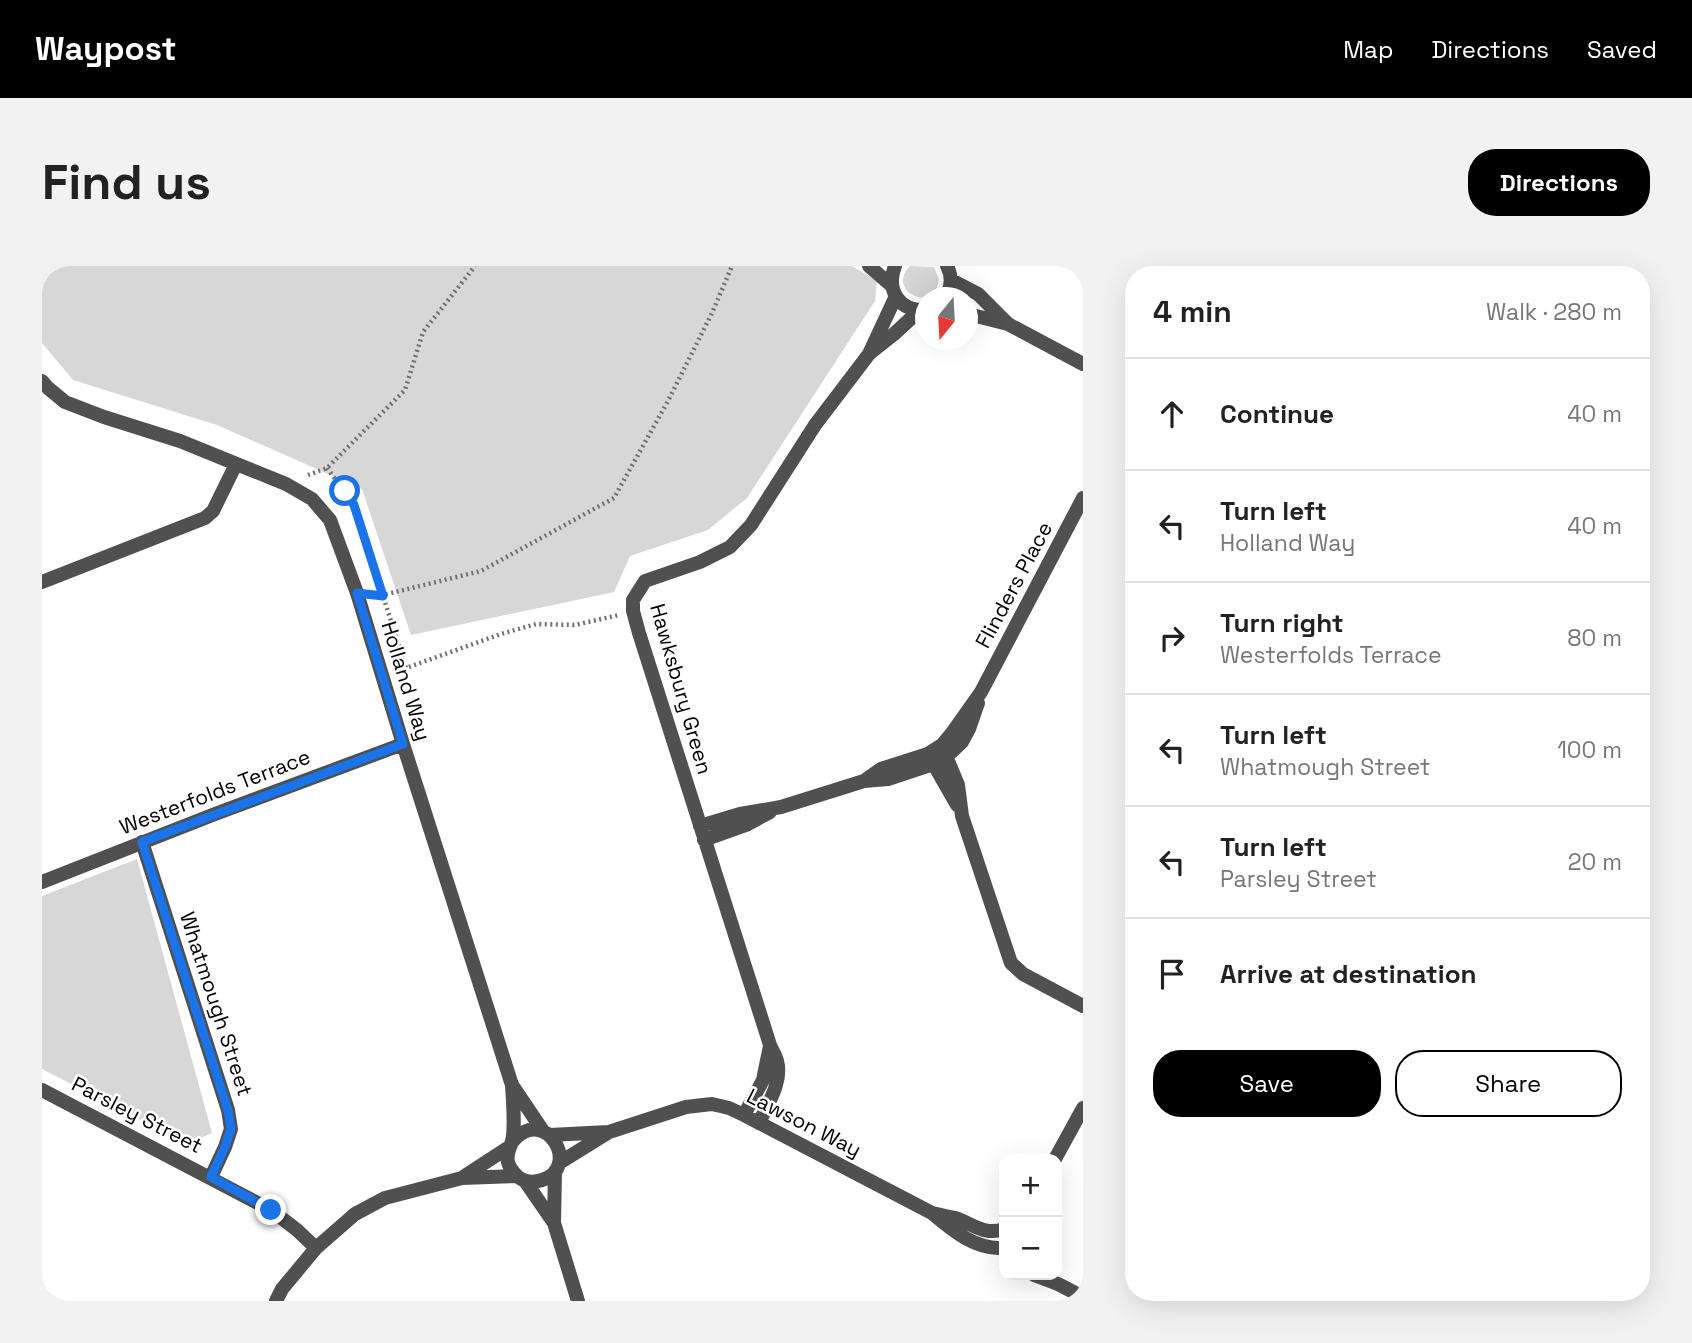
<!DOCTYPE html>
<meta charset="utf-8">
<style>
body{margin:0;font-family:"Space Grotesk",sans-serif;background:#f2f2f2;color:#222}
.controls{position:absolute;right:21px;bottom:21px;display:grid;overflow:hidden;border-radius:14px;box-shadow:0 7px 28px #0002}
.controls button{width:63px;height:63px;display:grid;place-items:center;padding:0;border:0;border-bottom:2px solid #e0e0e0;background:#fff;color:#222;font:35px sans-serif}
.compass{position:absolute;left:873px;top:21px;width:63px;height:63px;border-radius:50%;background:#fff;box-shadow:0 7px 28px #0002;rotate:198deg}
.stop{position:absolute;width:21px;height:21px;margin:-16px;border:5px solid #1a73e8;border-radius:50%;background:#fff}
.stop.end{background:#1a73e8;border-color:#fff;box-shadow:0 2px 7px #0008}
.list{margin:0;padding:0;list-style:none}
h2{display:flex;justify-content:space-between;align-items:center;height:91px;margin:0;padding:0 28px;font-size:30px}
h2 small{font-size:23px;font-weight:400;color:#767676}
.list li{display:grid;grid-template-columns:46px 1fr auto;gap:21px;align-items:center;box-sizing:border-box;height:112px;padding:0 28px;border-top:2px solid #e0e0e0}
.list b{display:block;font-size:26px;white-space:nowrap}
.list p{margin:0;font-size:23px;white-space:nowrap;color:#767676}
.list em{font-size:23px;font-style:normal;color:#767676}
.actions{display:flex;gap:14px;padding:21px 28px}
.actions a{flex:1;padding:16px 0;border:2px solid #000;border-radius:28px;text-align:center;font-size:24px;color:#000}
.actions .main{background:#000;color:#fff}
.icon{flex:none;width:38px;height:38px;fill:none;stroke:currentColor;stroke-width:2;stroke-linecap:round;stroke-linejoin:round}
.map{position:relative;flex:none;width:1041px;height:1035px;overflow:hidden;border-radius:28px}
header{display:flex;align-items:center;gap:42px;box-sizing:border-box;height:98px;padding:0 35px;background:#000;color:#fff}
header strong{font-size:33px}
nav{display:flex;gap:38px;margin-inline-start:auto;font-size:24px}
.intro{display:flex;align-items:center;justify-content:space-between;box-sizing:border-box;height:168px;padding:0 42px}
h1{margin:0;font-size:49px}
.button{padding:18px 32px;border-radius:28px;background:#000;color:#fff;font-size:24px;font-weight:700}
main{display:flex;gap:42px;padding:0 42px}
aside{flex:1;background:#fff;border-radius:28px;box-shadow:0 7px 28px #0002}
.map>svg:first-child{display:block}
</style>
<header>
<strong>Waypost</strong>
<nav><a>Map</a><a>Directions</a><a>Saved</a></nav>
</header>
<div class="intro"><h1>Find us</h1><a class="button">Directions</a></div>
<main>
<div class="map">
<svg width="1041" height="1035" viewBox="0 0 1041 1035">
<rect width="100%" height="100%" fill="#fff"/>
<!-- green -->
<path fill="#d7d7d7" d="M0,0H810L835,15L833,35L705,232L666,264L588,290L572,326L369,369L320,223L175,159L31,114L0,77Z
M868,0L892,1L897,13C893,49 843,25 868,0Z
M95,593L170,867L145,878L0,803V630Z"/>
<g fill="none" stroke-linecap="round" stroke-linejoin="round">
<!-- path -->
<path stroke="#727272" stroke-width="4.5" stroke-dasharray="2 3.5" stroke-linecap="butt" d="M285,202L312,239L364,402L459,368L494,358L533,359L577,349
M266,209L285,202L363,124L381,66L433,0
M333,329H341L439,305L572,232L626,135L670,47L690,0"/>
<!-- street -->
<path stroke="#505050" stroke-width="14" d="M827,0L850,20
M853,0C844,23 856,45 883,44
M909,14L936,28L965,57
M904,32C909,21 911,11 905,0
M926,48L966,58L1041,98
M828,87L852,68L878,44
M0,115L6,122L23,136L62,151L138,175L244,218L270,233L288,254L315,327L361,478L470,819L501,865
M0,316L163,252L171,245L194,198
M902,485L916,519L920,550L969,697L981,708L1041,740
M887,490L915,539
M822,515L839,503L886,488L900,479L910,467L939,426L1041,232
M658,560L698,548L739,541L822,515L846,513L891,498L901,494L920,476L927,463L936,437
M662,574L704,559L728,546
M100,576L186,844L189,863L183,881L169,911
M0,616L173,548L361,478
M470,820C471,832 473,865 470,875C468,883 464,887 466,896C467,901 471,906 475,910C482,916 491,917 500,914C540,902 504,838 471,875
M0,824L229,944L255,964L274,982
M702,849L721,814L728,780
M717,857C725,839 741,816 735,795C734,790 730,784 728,779L597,367L591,345V334L603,315L658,296L688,281L709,259L773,159L827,88L854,30
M508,869L566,866
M1013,893L1041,842
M517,897L567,866L644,841L670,838L687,842L702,849L890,947C898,949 905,950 913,952C931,958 942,970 962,963
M513,905L512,957L536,1035
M421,911L467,881
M483,915L512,957
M891,948C911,965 934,984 962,982
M992,1009L1016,1018L1041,1031
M234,1035L240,1023L274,982L313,948L343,932L420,912L475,910"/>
</g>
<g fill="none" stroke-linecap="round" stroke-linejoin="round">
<!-- route -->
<path stroke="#1a73e8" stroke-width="9" d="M229,944L169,911L183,881L189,863L186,844L100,576L361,478L315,327L341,330L312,239L303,225"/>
</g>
<g text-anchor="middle" stroke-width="5" stroke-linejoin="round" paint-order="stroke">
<!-- street labels -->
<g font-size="21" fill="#000" stroke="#fff">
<text transform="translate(972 319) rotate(-62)" y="7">Flinders Place</text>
<text transform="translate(364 415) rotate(73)" y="7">Holland Way</text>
<text transform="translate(639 423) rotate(74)" y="7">Hawksbury Green</text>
<text transform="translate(173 526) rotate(-21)" y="7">Westerfolds Terrace</text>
<text transform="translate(174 738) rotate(72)" y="7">Whatmough Street</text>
<text transform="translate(95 849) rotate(27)" y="7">Parsley Street</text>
<text transform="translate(762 857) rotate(27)" y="7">Lawson Way</text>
</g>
</g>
</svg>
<div class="controls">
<button>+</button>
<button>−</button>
</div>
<svg class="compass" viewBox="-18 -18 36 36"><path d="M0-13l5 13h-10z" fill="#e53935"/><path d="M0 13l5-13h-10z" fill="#767676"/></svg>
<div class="stop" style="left:303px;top:225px"></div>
<div class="stop end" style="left:229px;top:944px"></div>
</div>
<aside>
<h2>4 min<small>Walk · 280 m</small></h2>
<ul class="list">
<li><svg class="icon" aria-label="ahead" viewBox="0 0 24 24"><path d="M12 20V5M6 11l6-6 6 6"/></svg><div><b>Continue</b></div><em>40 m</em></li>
<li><svg class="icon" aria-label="left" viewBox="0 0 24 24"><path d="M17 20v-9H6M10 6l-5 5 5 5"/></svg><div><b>Turn left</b><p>Holland Way</p></div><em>40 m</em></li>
<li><svg class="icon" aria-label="right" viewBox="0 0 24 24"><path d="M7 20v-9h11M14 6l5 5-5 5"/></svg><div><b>Turn right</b><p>Westerfolds Terrace</p></div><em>80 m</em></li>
<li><svg class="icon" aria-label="left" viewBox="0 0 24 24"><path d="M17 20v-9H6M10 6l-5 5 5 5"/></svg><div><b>Turn left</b><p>Whatmough Street</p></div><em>100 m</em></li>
<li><svg class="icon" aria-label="left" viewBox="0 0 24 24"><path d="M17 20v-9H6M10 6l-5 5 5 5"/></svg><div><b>Turn left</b><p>Parsley Street</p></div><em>20 m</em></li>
<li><svg class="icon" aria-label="arrive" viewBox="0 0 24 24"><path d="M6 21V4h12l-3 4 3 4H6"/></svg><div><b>Arrive at destination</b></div></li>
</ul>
<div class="actions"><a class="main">Save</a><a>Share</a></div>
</aside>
</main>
